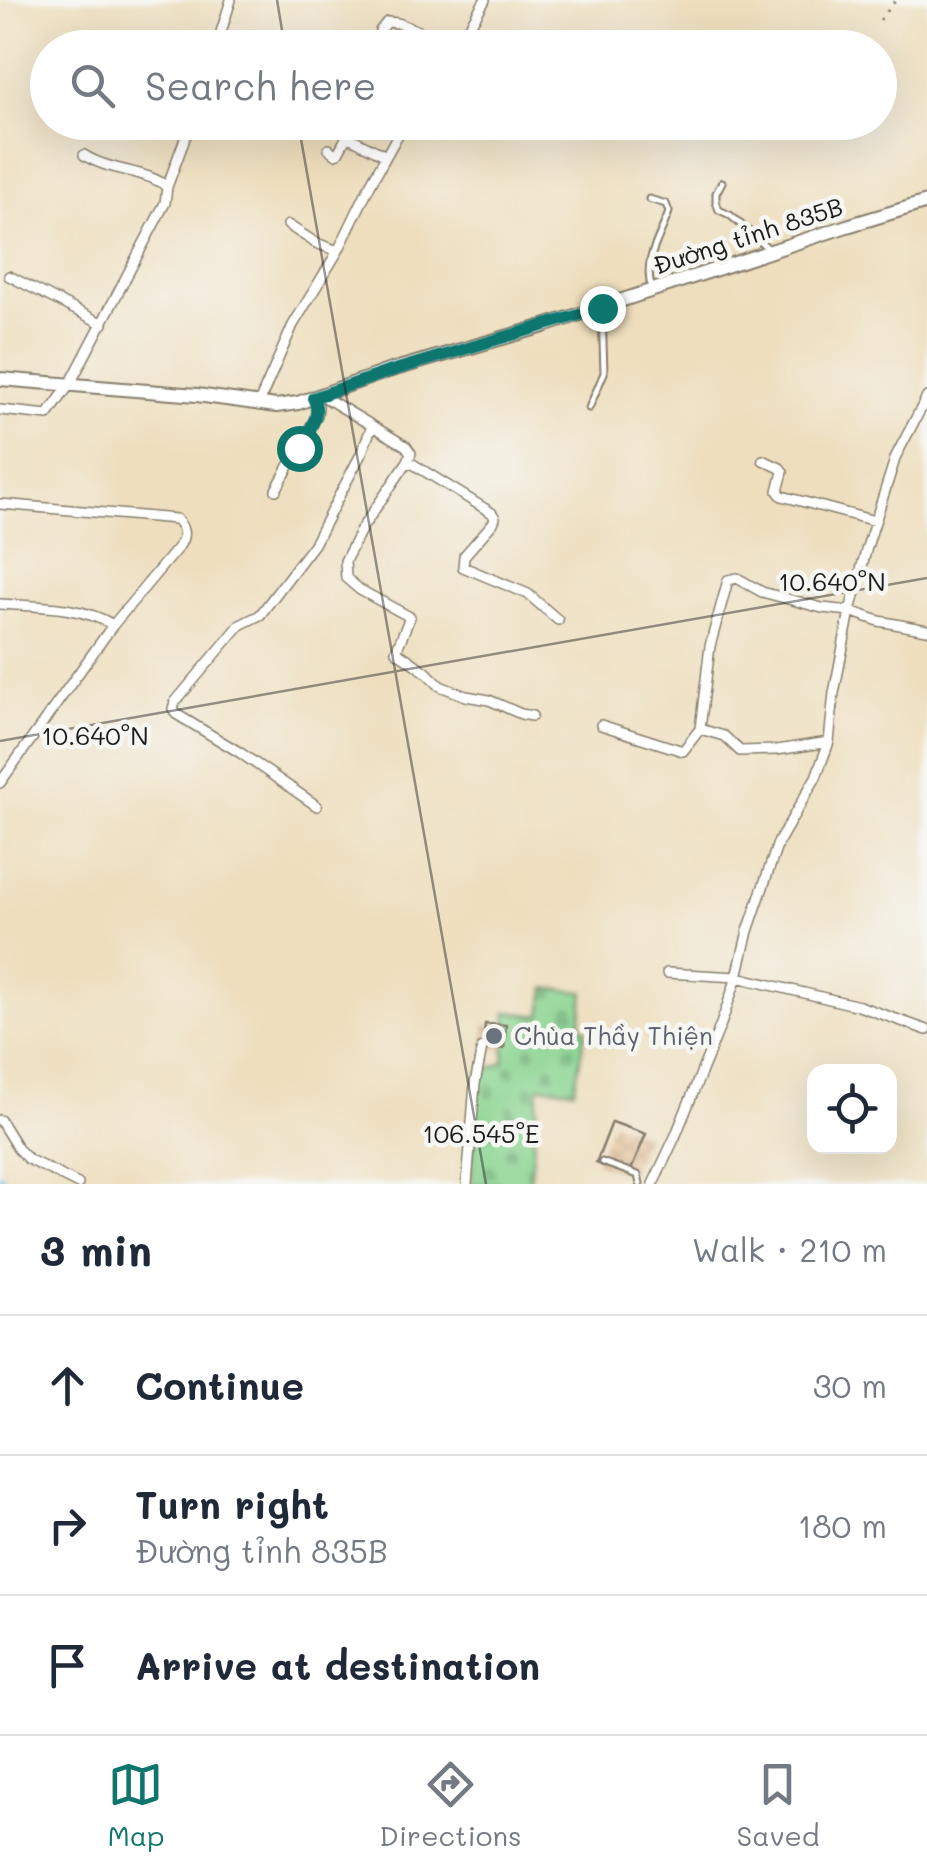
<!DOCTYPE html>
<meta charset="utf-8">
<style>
body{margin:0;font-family:Mali,sans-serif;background:#f2f2f3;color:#1f2937}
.controls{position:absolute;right:30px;bottom:30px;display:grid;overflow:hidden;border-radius:20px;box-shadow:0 10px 40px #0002}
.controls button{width:90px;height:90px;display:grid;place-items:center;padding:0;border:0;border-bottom:2px solid #e0e1e3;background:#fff;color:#1f2937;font:50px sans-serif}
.stop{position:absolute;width:30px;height:30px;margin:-22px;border:8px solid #0f766e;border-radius:50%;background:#fff}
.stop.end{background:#0f766e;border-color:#fff;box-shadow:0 2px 10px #0008}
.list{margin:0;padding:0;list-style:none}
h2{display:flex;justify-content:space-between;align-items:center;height:130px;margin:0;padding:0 40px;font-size:42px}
h2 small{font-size:32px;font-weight:400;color:#747a83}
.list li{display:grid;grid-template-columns:65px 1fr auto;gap:30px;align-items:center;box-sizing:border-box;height:140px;padding:0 40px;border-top:2px solid #e0e1e3}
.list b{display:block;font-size:38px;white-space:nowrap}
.list p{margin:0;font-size:32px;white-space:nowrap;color:#747a83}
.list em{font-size:32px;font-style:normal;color:#747a83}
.icon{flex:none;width:55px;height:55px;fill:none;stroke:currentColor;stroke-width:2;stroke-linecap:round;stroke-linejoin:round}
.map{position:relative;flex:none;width:927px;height:1184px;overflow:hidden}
.search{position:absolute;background:#fff;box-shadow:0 10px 40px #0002;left:30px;right:30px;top:30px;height:110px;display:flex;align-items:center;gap:25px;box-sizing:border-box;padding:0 35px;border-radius:55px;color:#747a83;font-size:38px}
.sheet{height:550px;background:#fff}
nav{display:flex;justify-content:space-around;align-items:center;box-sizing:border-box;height:140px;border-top:2px solid #e0e1e3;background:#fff;font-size:28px;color:#747a83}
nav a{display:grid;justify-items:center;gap:5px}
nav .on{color:#0f766e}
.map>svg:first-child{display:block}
</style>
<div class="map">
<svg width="927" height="1184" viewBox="0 0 927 1184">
<defs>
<pattern id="cemetery-stones" width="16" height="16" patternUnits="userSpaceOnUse" patternTransform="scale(2.5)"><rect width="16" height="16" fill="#8ad490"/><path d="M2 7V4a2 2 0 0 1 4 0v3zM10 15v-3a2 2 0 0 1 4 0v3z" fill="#76b57c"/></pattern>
<pattern id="building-cross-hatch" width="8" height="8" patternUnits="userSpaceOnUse" patternTransform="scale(2.5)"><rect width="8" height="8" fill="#e1b98b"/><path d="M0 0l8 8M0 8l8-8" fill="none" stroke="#c09e77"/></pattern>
</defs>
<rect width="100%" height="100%" fill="#f6f6f2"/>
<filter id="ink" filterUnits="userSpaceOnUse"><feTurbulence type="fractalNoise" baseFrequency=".01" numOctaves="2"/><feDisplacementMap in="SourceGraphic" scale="20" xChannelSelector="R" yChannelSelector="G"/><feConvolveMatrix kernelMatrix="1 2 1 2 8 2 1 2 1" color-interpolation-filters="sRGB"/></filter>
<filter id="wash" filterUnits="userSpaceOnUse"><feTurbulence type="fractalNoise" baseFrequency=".0048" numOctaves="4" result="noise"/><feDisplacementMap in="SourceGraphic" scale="40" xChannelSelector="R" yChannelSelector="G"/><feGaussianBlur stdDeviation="2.25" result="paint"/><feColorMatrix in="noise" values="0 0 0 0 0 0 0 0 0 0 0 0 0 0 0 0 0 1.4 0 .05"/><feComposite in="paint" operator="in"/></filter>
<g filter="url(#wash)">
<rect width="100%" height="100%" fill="#eedebd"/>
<!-- cemetery -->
<path fill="url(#cemetery-stones)" stroke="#537856" stroke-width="2.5" d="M546,988L584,992L580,1026L586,1029L574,1090L539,1086L530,1184H471L479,1073L504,1062L507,1012L541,1016Z"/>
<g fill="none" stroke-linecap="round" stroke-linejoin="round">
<!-- stream -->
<path stroke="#6fbae8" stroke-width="4" d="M0,1175L6,1184"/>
</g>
<g id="blocks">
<!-- building -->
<path fill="url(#building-cross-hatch)" d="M485,1024L506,1025L504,1049L483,1047Z
M612,1122L646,1134L629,1175L596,1163Z"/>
</g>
</g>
<g filter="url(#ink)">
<use href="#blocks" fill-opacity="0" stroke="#857d6c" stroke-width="2.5"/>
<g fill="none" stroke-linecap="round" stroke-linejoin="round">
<defs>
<path id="lane" d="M722,182L716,193V202L719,210L730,215L770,250
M649,199L666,204L669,212C660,238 642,261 652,289
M589,408L604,373L602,310
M602,1162L638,1175L640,1184"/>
<path id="street" d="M216,48L231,0
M379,48L380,31L387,22L398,23L458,46
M457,48L485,0
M354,122L347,136L386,156
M329,149L335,154L338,153L347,136
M167,187L191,122
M288,225L316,243L338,251
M9,276L103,324
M321,395L406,446L411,453L408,461L362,528L345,561L346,578L360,590L410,617L396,651L426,672L440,686L466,696L489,700L521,714L532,716
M927,397L896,456L867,547L850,611L834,693L829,742L816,777L778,843L748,931L737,977L859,1006L927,1030
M258,405L293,325L338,251L371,183L405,122
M0,410L48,415L70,384L165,203L167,187C148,170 110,172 84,155
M763,460L780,468L783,472L778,491L782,496L875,521
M408,461L492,513L495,518L493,523L464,556L463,567L528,594L558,620
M276,490L317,415L318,406L313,397
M0,504L176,519C185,528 186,536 179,546L113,625L0,783
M0,604C38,607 80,605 113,625
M601,725L683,751L700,729L724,736L740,751L777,750L829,742
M700,729L710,646L728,580L737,578L762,592L822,608L850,611L879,621L927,630
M317,806L239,752L176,714L173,709L175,702L240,625L260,615L314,544L361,454L372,426
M0,1120L18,1149L28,1159L78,1184
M467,1184L475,1084L482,1048
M653,1184L675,1137L721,1024L737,977L667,973"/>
<path id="secondary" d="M0,379L197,395L276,406L298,403L388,371L544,326L847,226L927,202"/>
</defs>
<!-- lane casing -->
<use href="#lane" stroke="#857d6c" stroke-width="9"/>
<!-- street casing -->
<use href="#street" stroke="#857d6c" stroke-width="12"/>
<!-- secondary casing -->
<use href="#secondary" stroke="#857d6c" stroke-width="16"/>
<!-- path -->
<path stroke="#857d6c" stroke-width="2.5" stroke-dasharray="2.5 8" stroke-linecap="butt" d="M880,20L896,0
M160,122L176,133"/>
<!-- lane -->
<use href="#lane" stroke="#fff" stroke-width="5"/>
<!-- street -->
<use href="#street" stroke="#fff" stroke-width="9"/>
<!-- secondary -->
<use href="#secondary" stroke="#fff" stroke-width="12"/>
</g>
</g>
<g fill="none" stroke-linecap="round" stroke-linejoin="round" filter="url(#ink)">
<!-- route -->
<path stroke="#0f766e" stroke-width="12" d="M299,448C308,432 323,415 313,398L388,372L602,308"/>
</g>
<!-- ticks -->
<path fill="none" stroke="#1c1c1c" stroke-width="2.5" stroke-opacity="0.45" d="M277,0L285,48M298,122L486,1184M0,741L927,578"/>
<!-- markers -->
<circle fill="#6b7280" stroke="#f6f6f2" stroke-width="4" cx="494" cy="1036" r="10"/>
<g text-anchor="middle" stroke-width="9" stroke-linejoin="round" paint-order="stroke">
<!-- street labels -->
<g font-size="25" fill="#1c1c1c" stroke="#f6f6f2">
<text transform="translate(748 236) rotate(-18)" y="9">Đường tỉnh 835B</text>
</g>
<!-- worship labels -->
<g font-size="25" fill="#5b616d" stroke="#f6f6f2" text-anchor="start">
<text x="514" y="1045">Chùa Thầy Thiện</text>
</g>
</g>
<g font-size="25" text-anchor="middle" fill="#1c1c1c" stroke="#f6f6f2" stroke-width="9" stroke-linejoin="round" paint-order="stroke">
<text x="832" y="591">10.640°N</text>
<text x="95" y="745">10.640°N</text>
<text x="481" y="1143">106.545°E</text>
</g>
</svg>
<div class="controls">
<button><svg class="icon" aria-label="locate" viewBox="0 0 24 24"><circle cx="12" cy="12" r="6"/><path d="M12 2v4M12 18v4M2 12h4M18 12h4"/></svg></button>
</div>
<div class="stop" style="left:299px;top:448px"></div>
<div class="stop end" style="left:602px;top:308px"></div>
<div class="search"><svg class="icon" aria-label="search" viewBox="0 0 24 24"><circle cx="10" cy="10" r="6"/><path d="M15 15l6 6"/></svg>Search here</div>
</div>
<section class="sheet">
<h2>3 min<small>Walk · 210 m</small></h2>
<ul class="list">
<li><svg class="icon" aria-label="ahead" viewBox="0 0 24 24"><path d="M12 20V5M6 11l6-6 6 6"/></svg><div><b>Continue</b></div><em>30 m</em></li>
<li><svg class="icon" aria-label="right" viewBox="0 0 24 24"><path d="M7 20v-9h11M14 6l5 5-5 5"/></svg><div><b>Turn right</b><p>Đường tỉnh 835B</p></div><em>180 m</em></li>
<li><svg class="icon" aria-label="arrive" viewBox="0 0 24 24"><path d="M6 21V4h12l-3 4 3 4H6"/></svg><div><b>Arrive at destination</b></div></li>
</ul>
</section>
<nav>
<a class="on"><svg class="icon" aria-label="map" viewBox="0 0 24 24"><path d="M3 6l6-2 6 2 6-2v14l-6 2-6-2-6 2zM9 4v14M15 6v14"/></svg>Map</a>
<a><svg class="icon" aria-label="directions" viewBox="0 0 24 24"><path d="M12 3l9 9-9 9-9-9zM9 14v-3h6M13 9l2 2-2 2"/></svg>Directions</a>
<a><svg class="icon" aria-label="saved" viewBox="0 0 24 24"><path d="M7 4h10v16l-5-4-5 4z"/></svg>Saved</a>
</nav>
